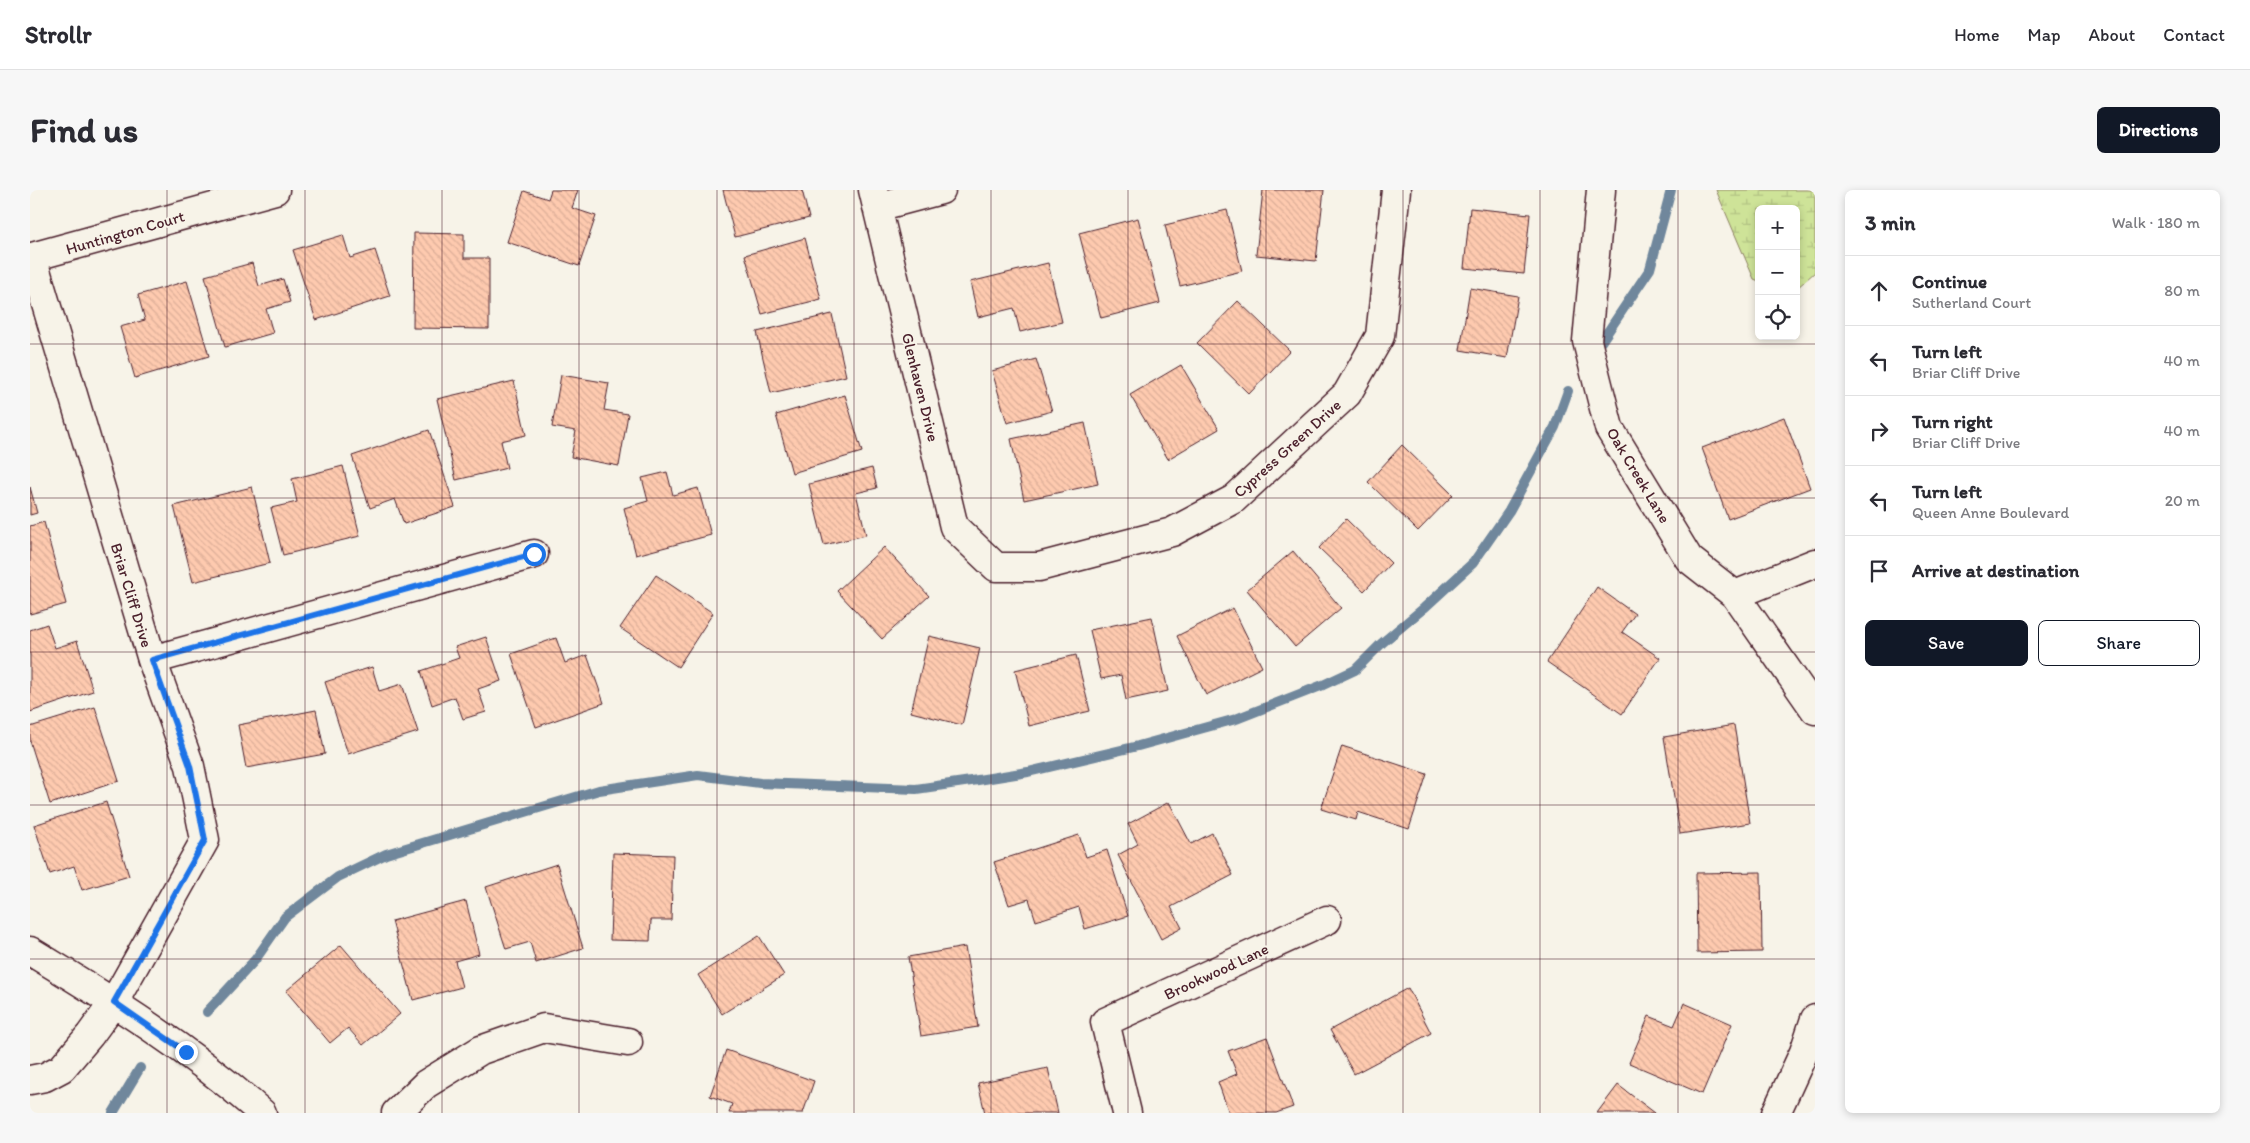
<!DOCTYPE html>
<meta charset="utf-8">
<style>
body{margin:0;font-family:Itim,sans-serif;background:#f7f7f7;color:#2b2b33}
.controls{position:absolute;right:15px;top:15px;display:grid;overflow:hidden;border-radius:8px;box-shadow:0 2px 8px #0003}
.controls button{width:45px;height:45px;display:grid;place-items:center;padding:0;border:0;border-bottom:1px solid #e1e1e2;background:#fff;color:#2b2b33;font:25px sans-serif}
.stop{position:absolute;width:15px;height:15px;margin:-11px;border:4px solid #1a73e8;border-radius:50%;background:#fff}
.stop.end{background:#1a73e8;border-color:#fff;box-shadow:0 1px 5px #0008}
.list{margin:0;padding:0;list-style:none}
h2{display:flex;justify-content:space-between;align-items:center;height:65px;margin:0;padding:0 20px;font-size:21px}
h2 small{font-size:16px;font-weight:400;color:#7c7c81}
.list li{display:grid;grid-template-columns:32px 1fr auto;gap:15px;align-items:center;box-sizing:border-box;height:70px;padding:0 20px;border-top:1px solid #e1e1e2}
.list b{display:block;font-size:19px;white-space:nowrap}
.list p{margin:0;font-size:16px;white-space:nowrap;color:#7c7c81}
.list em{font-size:16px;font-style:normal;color:#7c7c81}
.actions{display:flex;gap:10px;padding:15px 20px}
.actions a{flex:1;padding:11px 0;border:1px solid #111827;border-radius:8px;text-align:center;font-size:18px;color:#111827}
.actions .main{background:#111827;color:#fff}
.icon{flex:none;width:28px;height:28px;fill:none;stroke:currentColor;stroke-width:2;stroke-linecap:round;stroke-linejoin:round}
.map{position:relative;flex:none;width:1785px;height:923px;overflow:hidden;border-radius:8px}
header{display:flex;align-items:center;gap:30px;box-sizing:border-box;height:70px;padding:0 25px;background:#fff;border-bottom:1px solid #e1e1e2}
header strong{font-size:24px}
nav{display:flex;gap:28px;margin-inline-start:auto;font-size:18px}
.intro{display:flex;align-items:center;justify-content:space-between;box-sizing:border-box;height:120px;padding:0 30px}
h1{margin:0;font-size:35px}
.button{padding:12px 22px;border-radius:8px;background:#111827;color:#fff;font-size:18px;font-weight:700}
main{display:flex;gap:30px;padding:0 30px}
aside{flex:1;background:#fff;border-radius:8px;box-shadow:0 2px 8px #0003}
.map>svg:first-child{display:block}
</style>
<header>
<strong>Strollr</strong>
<nav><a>Home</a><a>Map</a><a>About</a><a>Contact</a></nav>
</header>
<div class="intro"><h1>Find us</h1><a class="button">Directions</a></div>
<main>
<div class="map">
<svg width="1785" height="923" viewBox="0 0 1785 923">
<defs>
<pattern id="wetland-marsh" width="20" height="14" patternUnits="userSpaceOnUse" patternTransform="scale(1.25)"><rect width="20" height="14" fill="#cee398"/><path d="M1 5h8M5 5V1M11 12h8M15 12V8" fill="none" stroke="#b2c283"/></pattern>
<pattern id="building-back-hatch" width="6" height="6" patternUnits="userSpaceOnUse" patternTransform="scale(1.25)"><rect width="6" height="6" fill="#fecaaf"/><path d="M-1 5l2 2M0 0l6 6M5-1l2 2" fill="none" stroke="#dbad97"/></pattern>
</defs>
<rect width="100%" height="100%" fill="#f7f3e8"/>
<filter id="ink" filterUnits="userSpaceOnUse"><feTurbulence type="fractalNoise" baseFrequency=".02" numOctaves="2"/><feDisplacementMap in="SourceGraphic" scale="10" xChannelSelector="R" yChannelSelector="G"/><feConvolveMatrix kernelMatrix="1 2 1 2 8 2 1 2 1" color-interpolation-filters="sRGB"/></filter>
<g filter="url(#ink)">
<!-- wetland -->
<path fill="url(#wetland-marsh)" stroke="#8c8162" d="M1686,0H1785V82L1766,99V19H1729V91L1724,89Z"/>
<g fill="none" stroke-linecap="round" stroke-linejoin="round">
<!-- stream -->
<path stroke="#6f879c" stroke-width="10" d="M1571,152L1620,79L1641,0
M177,822L225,770L255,727L308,687L356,664L569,600L668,585L730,593L886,599L948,590L998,582L1108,556L1206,529L1293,495L1325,480L1352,453L1394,418L1443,373L1479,321L1525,237L1538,201
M83,923L110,878"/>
</g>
<!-- building -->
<path fill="url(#building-back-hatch)" stroke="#4a1f2b" d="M521,0H548L542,18L566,26L549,76L477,52L494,1L518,9Z
M693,0H772L779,28L705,47Z
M1233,0H1294L1286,71L1226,65Z
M1440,18L1500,24L1494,84L1434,78Z
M1197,20L1212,81L1150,96L1135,35Z
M1108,28L1130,113L1071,128L1049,43Z
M384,43L434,44V68H459V139L383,138Z
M313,45L320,68L345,60L360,106L286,130L263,60Z
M775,48L791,109L732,124L715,65Z
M222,73L229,96L253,89L260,112L236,119L243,143L195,157L175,86Z
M1018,73L1032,132L990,142L984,118L948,127L940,92Z
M157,91L179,166L105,188L90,137L115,130L108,105Z
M1440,98L1488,106L1477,168L1430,160Z
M1208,111L1260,161L1219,204L1167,153Z
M802,124L816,186L741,203L727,142Z
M1006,169L1022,221L977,233L962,181Z
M1151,175L1189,239L1138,269L1100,205Z
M531,185L579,193L574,220L598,224L589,276L541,267L546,241L522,237Z
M484,191L496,245L471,251L477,278L426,290L407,209Z
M815,205L832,262L762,283L746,225Z
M1754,227L1780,298L1698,329L1672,258Z
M1055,233L1068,294L994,310L981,249Z
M399,240L425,317L374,334L365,309L340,318L322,266Z
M1372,255L1423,305L1388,341L1338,292Z
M313,276L330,346L253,365L241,318L267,312L262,289Z
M842,278L847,298L826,303L836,345L794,355L779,294Z
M637,282L643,305L668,298L681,345L606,365L594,318L618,311L612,288Z
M0,297L7,323L0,325Z
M222,297L240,373L163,392L144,316Z
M1316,329L1361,373L1334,401L1289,358Z
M14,332L36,414L0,424V336Z
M854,357L899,406L852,449L807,401Z
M1263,361L1311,418L1265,457L1217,400Z
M626,385L683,423L648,477L590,438Z
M1567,397L1605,424L1592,442L1630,468L1592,524L1517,472Z
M1203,418L1232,477L1176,505L1147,446Z
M1122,427L1138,501L1096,510L1091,485L1071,489L1060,440Z
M17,434L25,458L47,451L63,501L0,522V440Z
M899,446L950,458L932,535L881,522Z
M456,447L471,491L448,499L456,522L433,529L425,507L402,515L391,481L429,468L425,457Z
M526,448L535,473L557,465L574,513L506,537L481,464Z
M1046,465L1060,521L999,536L985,480Z
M342,477L349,501L372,494L388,542L318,564L295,492Z
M65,517L89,591L20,614L0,551V537Z
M286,520L295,564L216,578L208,535Z
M1704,535L1720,633L1650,644L1634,547Z
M1312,556L1397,584L1379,639L1328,622L1326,630L1291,619Z
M76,612L99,686L52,700L44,676L20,684L4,635Z
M1139,612L1161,654L1182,643L1203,685L1141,717L1152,738L1131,749L1088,665L1108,654L1098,634Z
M1049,645L1056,667L1077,660L1098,726L1055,739L1049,717L1006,731L999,709L979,715L964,672Z
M583,663L643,665L641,730H621L620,751L580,750Z
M527,674L553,758L506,773L500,752L476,759L456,697Z
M1731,682L1732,762L1667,763L1666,683Z
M436,711L449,764L425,771L432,797L383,810L362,731Z
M729,746L754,785L692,824L668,785Z
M311,755L370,824L333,855L318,838L300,853L256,801Z
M935,757L948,837L891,846L878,767Z
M1378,798L1401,843L1324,884L1300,840Z
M1654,813L1702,834L1672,904L1599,873L1619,826L1644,836Z
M1237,847L1263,917L1246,923H1199L1188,892L1207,884L1198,861Z
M696,860L784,891L773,923H699L702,914L680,906Z
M1018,878L1028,923H955L948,893Z
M1588,895L1625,923H1567Z"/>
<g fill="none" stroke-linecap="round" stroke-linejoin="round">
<defs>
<path id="minor" d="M843,0L924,337L966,377H1009L1142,342L1204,309L1317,204L1350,146L1366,0
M1571,0L1557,151L1579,238L1659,369L1705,405L1785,520
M847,17L911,0
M1705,405L1785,373
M122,470L504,364
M0,761C81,810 161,860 232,923
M0,890L15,887L32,878L60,845L84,812L175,650L160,576L122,470L2,67L245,0
M366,923L396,894L451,860L514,838L598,852
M1097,923L1075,832L1297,730
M1746,923L1774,862L1785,829"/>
</defs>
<!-- minor casing -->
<use href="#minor" stroke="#4a1f2b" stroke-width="31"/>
<!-- minor -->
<use href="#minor" stroke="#f7f3e8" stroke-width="28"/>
</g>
</g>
<g fill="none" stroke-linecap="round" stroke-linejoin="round" filter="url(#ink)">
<!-- route -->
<path stroke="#1a73e8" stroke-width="6" d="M156,862L84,812L175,650L160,576L122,470L504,364"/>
</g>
<!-- grid -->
<path fill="none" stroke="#4a1f2b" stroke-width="1" stroke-opacity="0.55" d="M137,0V923M275,0V923M412,0V923M549,0V923M687,0V923M824,0V923M961,0V923M1098,0V923M1236,0V923M1373,0V923M1510,0V923M1648,0V923M0,154H1785M0,308H1785M0,462H1785M0,615H1785M0,769H1785"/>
<g text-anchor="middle" stroke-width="4" stroke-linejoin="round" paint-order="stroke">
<!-- street labels -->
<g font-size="16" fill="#4a1f2b" stroke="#f7f3e8">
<text transform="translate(95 42) rotate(-16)" y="6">Huntington Court</text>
<text transform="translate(891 197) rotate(76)" y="6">Glenhaven Drive</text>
<text transform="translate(1257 258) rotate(-42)" y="6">Cypress Green Drive</text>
<text transform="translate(1609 285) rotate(59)" y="6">Oak Creek Lane</text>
<text transform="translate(102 405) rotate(73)" y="6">Briar Cliff Drive</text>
<text transform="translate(1186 781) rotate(-25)" y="6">Brookwood Lane</text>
</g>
</g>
</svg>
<div class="controls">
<button>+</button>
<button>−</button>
<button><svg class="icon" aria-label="locate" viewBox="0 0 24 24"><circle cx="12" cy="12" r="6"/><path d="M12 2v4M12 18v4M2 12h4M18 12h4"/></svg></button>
</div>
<div class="stop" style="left:504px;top:364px"></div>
<div class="stop end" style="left:156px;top:862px"></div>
</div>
<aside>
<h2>3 min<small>Walk · 180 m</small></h2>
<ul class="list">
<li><svg class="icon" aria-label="ahead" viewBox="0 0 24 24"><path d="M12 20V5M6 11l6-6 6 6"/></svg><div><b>Continue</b><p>Sutherland Court</p></div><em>80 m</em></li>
<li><svg class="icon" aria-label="left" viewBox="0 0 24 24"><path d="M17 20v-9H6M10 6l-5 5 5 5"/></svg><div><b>Turn left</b><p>Briar Cliff Drive</p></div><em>40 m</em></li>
<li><svg class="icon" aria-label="right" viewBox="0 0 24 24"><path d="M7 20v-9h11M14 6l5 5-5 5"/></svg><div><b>Turn right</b><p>Briar Cliff Drive</p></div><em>40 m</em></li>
<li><svg class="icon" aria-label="left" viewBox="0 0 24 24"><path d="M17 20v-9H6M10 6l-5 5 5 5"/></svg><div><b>Turn left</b><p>Queen Anne Boulevard</p></div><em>20 m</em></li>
<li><svg class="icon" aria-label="arrive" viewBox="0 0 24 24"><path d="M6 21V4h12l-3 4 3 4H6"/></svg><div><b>Arrive at destination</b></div></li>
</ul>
<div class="actions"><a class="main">Save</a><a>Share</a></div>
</aside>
</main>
